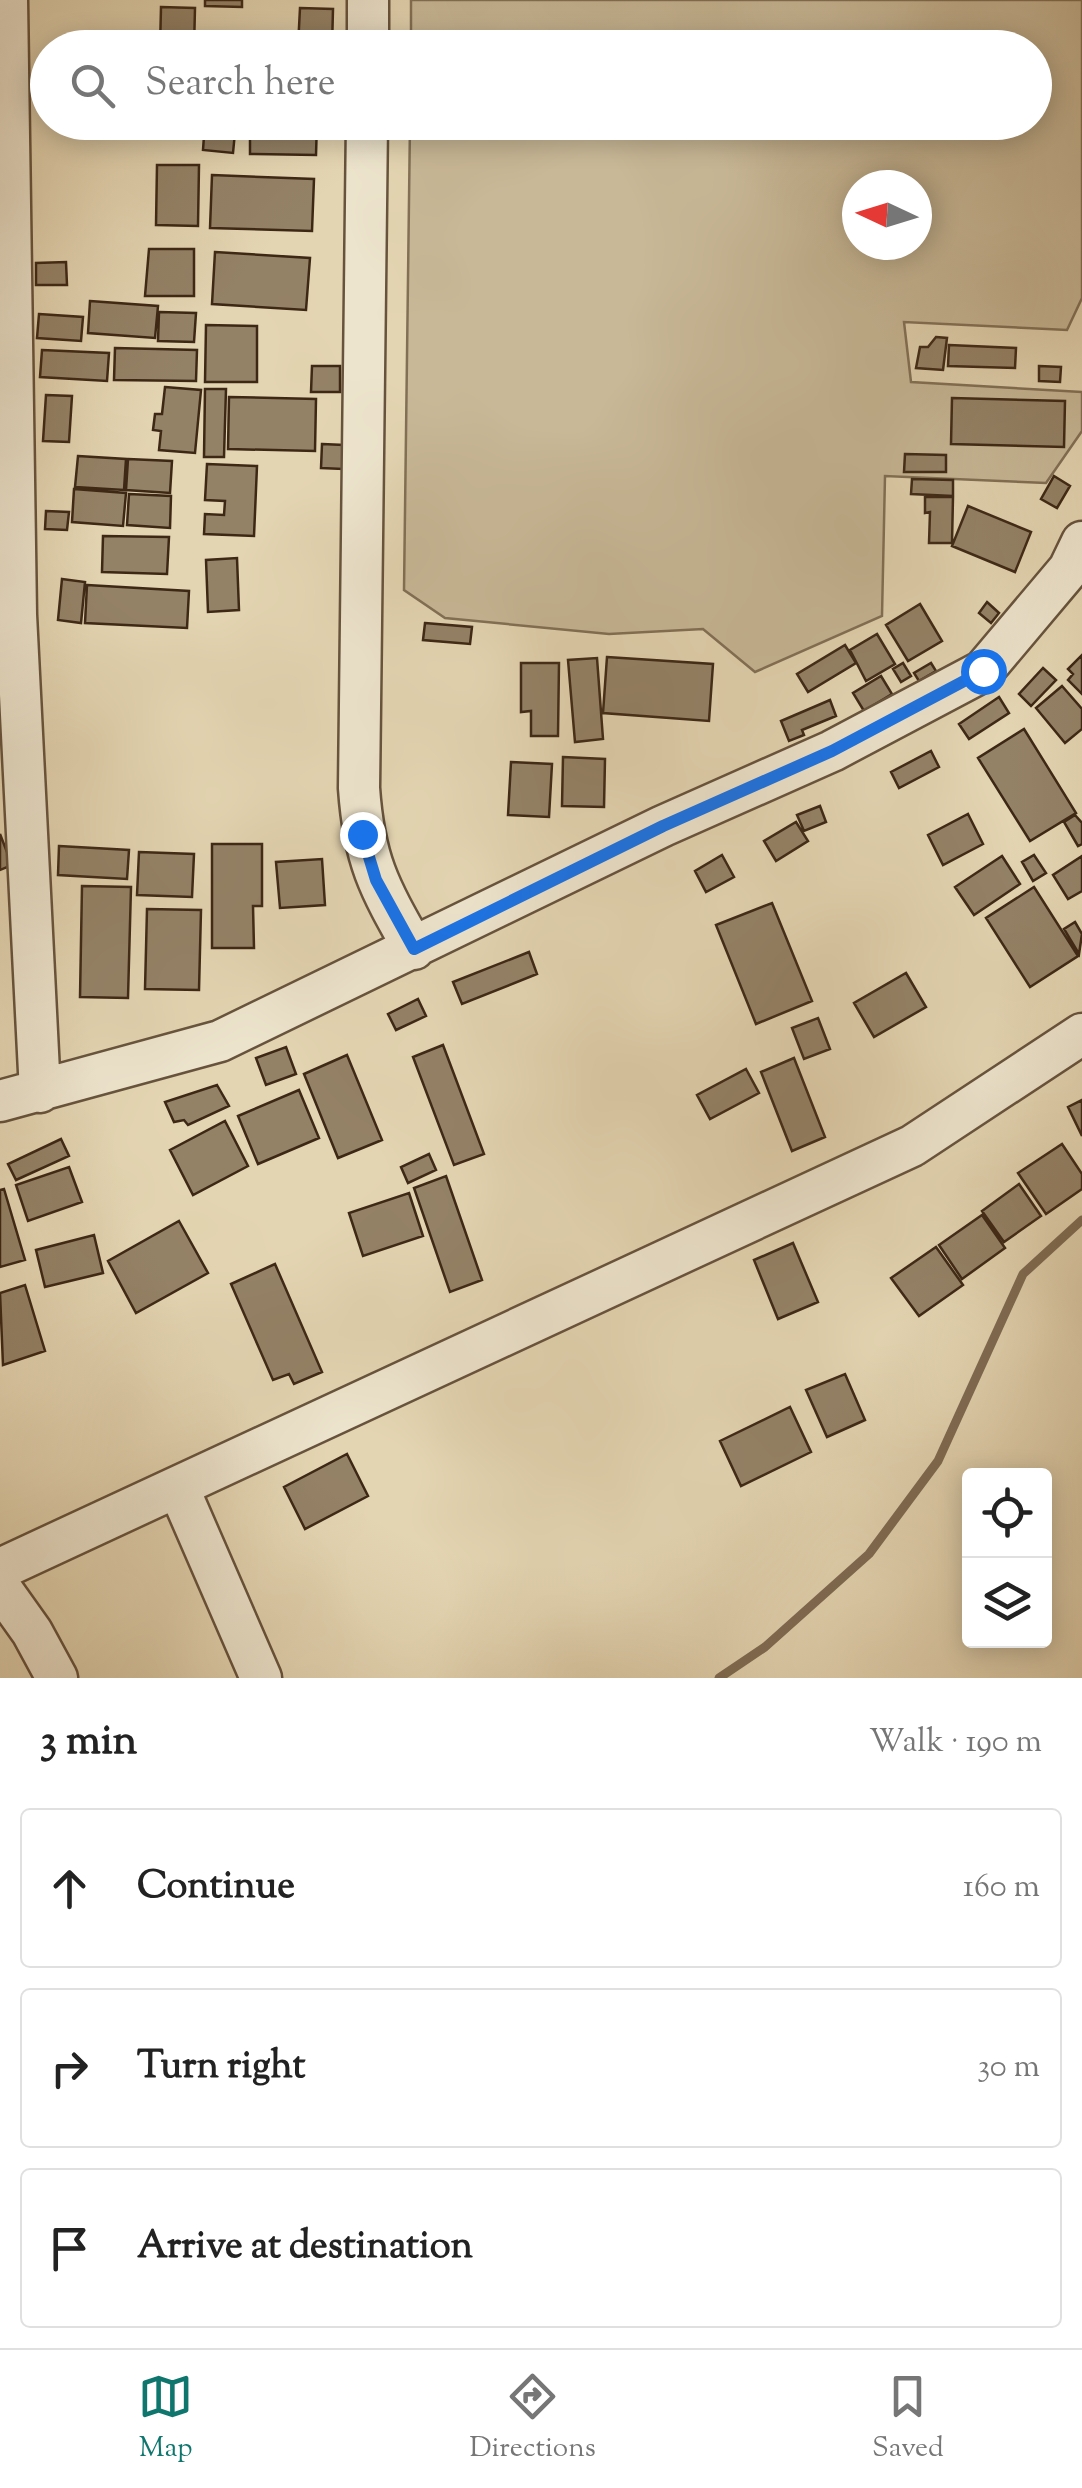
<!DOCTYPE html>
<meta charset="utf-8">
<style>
body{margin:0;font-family:"Sorts Mill Goudy",serif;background:#f6f6f6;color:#222}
.controls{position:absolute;right:30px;bottom:30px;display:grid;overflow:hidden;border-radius:10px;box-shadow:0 5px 25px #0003}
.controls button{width:90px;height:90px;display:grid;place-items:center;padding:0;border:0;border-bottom:2px solid #e0e0e0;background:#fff;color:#222;font:50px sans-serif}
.compass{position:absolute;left:842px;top:170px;width:90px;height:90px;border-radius:50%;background:#fff;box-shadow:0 5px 25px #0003;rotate:274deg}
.stop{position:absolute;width:30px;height:30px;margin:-22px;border:8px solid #1a73e8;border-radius:50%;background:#fff}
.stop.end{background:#1a73e8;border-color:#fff;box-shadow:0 2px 10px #0008}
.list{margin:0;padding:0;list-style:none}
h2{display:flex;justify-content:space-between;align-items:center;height:130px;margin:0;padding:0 40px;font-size:42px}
h2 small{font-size:32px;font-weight:400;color:#767676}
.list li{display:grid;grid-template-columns:65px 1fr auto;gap:30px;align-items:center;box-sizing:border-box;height:160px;margin:0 20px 20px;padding:0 20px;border:2px solid #e0e0e0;border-radius:10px}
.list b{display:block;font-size:38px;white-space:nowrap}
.list em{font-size:32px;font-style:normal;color:#767676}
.icon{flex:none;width:55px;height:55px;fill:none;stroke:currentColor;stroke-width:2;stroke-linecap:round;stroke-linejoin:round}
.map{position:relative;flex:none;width:1082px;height:1678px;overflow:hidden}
.search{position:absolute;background:#fff;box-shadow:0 5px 25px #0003;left:30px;right:30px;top:30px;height:110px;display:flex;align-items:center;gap:25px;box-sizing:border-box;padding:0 35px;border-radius:55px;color:#767676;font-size:38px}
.sheet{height:670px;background:#fff}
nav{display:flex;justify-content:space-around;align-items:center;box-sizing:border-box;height:140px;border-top:2px solid #e0e0e0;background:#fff;font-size:28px;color:#767676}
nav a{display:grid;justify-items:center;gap:5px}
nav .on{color:#0f766e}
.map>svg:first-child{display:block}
</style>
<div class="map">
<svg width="1082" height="1678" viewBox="0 0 1082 1678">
<rect width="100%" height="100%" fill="#e4d5b2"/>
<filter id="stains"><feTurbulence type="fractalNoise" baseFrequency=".002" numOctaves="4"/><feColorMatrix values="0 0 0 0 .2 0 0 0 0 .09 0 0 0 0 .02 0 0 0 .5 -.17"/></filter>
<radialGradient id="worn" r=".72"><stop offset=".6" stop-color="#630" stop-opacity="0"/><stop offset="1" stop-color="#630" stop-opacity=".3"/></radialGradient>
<!-- green -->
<path fill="#c8b897" stroke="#827056" stroke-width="2.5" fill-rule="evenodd" d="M411,0H1082V298L1067,330L904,322L911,382L1082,392V431L1046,483L885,476L882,616L755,672L703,629L609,634L445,618L404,590L410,123L1034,122V48L411,47ZM857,185H917V245H857Z"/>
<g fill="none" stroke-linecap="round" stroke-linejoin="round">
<!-- stream -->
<path stroke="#7f6c54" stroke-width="9" d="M719,1678L765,1647L869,1554L938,1461L1023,1274L1082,1220"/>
</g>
<!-- building -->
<path fill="#948267" stroke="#3d2816" stroke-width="2.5" d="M205,0H242V7L205,6Z
M161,7L195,8L194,48H160Z
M300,8L333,9L332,48L298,47Z
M205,122H236L233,153L203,150Z
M250,122H317L316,155L250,154Z
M157,165H199L198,226L156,225Z
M212,175L314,179L312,231L210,228Z
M149,249H194V296H145Z
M215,252L310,258L306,310L212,304Z
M66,262L67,285H36V263Z
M90,301L158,306L155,338L88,333Z
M159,312L196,313L194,342L158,341Z
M39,314L83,317L81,341L37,338Z
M206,325L257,326V382H205Z
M936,337L947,338L943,370L916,368L920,347H928Z
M949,345L1016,348L1015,368L948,366Z
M115,348L197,350L196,381L114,380Z
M42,350L109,353L107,381L40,377Z
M312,366H340V392H311Z
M1039,366L1061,367L1060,382L1039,381Z
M165,387L201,390L195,453L159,450L161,431L153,430L155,414H162Z
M205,389H226L224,457H204Z
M46,395L72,396L69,442L43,441Z
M229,397L316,399L315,451L228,449Z
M952,398L1065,401L1064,447L951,444Z
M322,444L344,445L343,469L321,468Z
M905,454L946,455V472H904Z
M78,456L126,459L124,490L75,487Z
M128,459L172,461L170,493L126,490Z
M207,464L257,466L254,536L204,534L205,514L224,515L225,501L205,500Z
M1054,476L1070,486L1057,508L1041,499Z
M912,479L953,480V496L911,494Z
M74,489L126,493L123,526L72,522Z
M129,494L171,496L170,528L127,525Z
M925,497H953L952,543H929L930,512L925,513Z
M968,506L1031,532L1015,572L952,546Z
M46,511L69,512L67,530L45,529Z
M103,536L169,537L167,574L102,572Z
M237,558L239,610L208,612L206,560Z
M62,579L85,582L81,623L58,620Z
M87,585L189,591L187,628L85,623Z
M987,602L999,613L991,623L979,613Z
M920,604L942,641L908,661L886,625Z
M425,623L472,627L470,644L423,640Z
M877,634L895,664L866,681L850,650Z
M845,645L856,663L808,692L797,674Z
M1082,655V694L1068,680L1073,674L1068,669Z
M607,657L713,664L709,721L603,713Z
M597,658L603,739L575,742L568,660Z
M521,663H559L558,736H531V711L521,712Z
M903,663L911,676L901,682L893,669Z
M931,663L936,671L919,681L914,673Z
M1043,668L1056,680L1031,706L1019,694Z
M881,676L892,694L864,711L853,693Z
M1062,686L1082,709V729L1065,743L1036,708Z
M999,697L1009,713L969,739L959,724Z
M830,700L836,716L802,730L804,735L789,741L781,721Z
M1024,729L1076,813L1030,841L978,758Z
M931,751L939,767L899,788L891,772Z
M563,757L605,759L604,807L562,806Z
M511,762L552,764L549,817L508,815Z
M820,806L826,822L804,831L797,815Z
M968,814L983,844L943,865L928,835Z
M1075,815L1082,823V844L1078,846L1064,822Z
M796,822L808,841L776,861L764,841Z
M0,834L12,865L0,870Z
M212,844H262V906H253L254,948H212Z
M59,846L129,850L127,879L58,875Z
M139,852L194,854L192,897L137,895Z
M722,855L734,877L706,892L695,871Z
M1034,855L1046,873L1033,881L1022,862Z
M1002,856L1020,884L974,915L955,887Z
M1082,856V891L1068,899L1053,875Z
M322,859L325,905L280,908L276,862Z
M82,886L131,887L128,998L80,997Z
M1034,887L1078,956L1030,987L986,918Z
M772,903L812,1001L756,1024L716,925Z
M147,909L201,910L199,990L145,989Z
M1075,922L1082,934L1079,954L1064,929Z
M529,952L537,974L462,1004L453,982Z
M906,973L926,1007L874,1037L854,1003Z
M418,999L426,1016L396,1030L388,1014Z
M818,1018L830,1049L804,1059L792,1028Z
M443,1045L484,1154L454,1165L413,1057Z
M286,1047L296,1074L266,1085L256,1058Z
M347,1055L382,1140L338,1158L304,1074Z
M794,1058L825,1137L792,1151L761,1072Z
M746,1069L759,1093L710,1119L697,1095Z
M217,1085L229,1106L188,1125L184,1120L174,1122L165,1102Z
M299,1090L319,1138L258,1164L238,1116Z
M1082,1100V1136L1068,1107Z
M225,1121L248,1166L193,1195L170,1150Z
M61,1139L69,1156L16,1180L8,1164Z
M1062,1144L1082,1174V1189L1046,1214L1018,1173Z
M429,1154L436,1170L408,1183L401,1167Z
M69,1167L82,1202L28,1221L16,1185Z
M446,1176L482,1280L450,1292L414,1188Z
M1019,1184L1041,1216L1004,1242L982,1211Z
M4,1189L25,1260L0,1267V1190Z
M409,1193L423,1236L363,1256L349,1213Z
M982,1215L1005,1248L962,1279L939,1245Z
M179,1221L208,1273L136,1313L108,1261Z
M94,1235L103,1273L45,1287L36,1250Z
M793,1243L818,1302L778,1319L754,1260Z
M936,1247L963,1285L919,1316L891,1278Z
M275,1264L322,1372L294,1384L289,1374L273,1380L231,1284Z
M25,1285L45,1351L3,1365L0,1293Z
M845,1374L865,1420L827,1437L806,1390Z
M790,1407L811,1452L741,1486L720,1441Z
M347,1454L368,1496L305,1529L284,1487Z"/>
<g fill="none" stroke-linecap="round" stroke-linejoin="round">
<defs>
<path id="minor" d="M7,0L16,615L40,1092
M368,48V0
M367,122L359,788C364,861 379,887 414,949
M0,1101L220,1041L663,826L832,751L983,671L1069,569L1082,542
M178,1487L261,1678
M0,1569L912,1146L1082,1034
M0,1587L32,1632L57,1678"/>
</defs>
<!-- minor casing -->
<use href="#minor" stroke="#67533d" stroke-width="45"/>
<!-- minor -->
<use href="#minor" stroke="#ede4cd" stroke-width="40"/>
</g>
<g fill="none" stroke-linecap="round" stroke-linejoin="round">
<!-- route -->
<path stroke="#1a73e8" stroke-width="12" d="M362,834L376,880L414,949L663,826L832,751L983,671"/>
</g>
<rect width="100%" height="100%" filter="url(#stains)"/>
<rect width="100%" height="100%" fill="url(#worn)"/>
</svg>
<div class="controls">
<button><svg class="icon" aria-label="locate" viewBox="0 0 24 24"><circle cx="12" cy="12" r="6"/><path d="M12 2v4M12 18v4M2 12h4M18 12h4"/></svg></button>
<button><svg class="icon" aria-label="layers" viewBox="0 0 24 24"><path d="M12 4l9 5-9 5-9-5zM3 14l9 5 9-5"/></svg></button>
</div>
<svg class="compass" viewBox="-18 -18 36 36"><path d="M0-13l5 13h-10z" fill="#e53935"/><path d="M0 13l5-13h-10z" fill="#767676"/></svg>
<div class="stop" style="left:983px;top:671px"></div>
<div class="stop end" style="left:362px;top:834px"></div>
<div class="search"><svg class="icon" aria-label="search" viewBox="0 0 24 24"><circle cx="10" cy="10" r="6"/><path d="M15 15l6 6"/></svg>Search here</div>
</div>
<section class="sheet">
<h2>3 min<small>Walk · 190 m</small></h2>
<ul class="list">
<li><svg class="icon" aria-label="ahead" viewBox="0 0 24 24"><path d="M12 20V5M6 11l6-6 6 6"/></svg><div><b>Continue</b></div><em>160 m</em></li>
<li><svg class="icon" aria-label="right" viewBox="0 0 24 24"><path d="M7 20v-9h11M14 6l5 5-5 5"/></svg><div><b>Turn right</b></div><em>30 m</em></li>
<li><svg class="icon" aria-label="arrive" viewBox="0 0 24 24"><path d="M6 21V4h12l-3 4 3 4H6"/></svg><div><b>Arrive at destination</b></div></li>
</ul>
</section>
<nav>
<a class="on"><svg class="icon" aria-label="map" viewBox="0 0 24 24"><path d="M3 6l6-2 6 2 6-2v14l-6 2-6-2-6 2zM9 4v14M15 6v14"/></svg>Map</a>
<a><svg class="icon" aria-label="directions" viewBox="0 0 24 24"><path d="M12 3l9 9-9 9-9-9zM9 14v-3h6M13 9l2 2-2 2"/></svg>Directions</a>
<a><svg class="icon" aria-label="saved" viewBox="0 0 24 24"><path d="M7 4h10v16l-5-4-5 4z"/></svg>Saved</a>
</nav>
